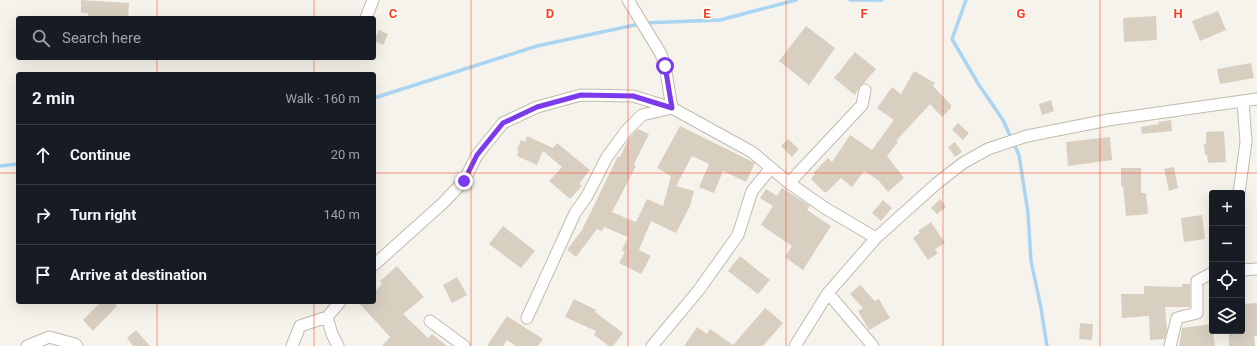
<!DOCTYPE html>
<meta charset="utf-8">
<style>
body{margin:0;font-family:Roboto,sans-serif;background:#20242c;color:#f1f3f6}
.controls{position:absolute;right:12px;bottom:12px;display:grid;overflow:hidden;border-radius:4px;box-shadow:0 4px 16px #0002}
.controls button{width:36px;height:36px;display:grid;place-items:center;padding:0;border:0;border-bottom:1px solid #363941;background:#171b24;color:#f1f3f6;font:20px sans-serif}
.stop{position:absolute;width:12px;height:12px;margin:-9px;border:3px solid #7c3aed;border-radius:50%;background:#fff}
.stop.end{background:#7c3aed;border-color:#fff;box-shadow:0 1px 4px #0008}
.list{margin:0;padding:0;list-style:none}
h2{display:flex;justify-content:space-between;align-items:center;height:52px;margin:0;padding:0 16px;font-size:17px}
h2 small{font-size:13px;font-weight:400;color:#9ea1a6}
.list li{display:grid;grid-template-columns:26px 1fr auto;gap:12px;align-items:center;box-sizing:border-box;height:60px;padding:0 16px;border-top:1px solid #363941}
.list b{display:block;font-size:15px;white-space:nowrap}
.list em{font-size:13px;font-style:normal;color:#9ea1a6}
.icon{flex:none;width:22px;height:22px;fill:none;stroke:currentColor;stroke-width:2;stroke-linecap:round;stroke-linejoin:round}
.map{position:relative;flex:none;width:1257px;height:346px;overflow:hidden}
.search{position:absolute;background:#171b24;box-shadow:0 4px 16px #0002;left:16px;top:16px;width:360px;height:44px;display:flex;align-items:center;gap:10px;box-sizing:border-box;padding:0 14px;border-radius:4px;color:#9ea1a6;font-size:15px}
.panel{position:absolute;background:#171b24;box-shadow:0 4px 16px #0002;left:16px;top:72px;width:360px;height:232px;border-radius:4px}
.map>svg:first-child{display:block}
</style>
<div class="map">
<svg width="1257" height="346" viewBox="0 0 1257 346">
<rect width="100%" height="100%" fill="#f6f3ec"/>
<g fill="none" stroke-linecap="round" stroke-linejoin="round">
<!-- stream -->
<path stroke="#a9d4f2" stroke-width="3.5" d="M850,0H882
M966,0L952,39L979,85L1003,120L1019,155L1028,213L1031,261L1041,308L1047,346
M374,98L537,46L644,23L720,20L796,0
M0,166L18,164"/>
</g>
<!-- building -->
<path fill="#d8cfc1" d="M81,0L129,3L128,18H88V13H81Z
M1218,11L1226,30L1200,41L1192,21Z
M1156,16L1157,40L1124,42L1123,18Z
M806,26L835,48L809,85L779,61Z
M379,30L388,34L383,45L374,41Z
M855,52L876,69L864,83L860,86L855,95L834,78Z
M1251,63L1254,78L1220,84L1217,69Z
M914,71L935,83L933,86L951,105V108L942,117L930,104L896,141L898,142L887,156L904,178L888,192L878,180L864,171L852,187L841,178L827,192H824L811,179L815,174L814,172L828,158L832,162L850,135L872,150L894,120L877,108L892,87L901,94Z
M1051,100L1054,111L1042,115L1039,104Z
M1171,120L1172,131L1142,134L1141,127L1159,124L1158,122Z
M958,123L969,133L963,140L952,130Z
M680,126L755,163L746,182L723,171L714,193L699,187L709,164L692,156L676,186L694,191L690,206L676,233L651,221L639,250L651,256L641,274L619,263L625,252L622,250L628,237L604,227L602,231L597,229L576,257L567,250L582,230L618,156L620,157L629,138L638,129L649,134L634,164L636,166L612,212L636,222L647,199L663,206L671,176L657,168Z
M1224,131L1226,162L1208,163L1207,155H1205L1204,144H1206V132Z
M527,136L553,148L557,143L590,170L579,184L582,186L570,199L549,181L562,167L543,151L537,165L517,156L519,151L517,150L521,140L525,142Z
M1110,137L1112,160L1068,166L1066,142Z
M788,139L799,149L792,157L781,146Z
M955,142L962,152L955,157L948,147Z
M1174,167L1178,188L1169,191L1164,169Z
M1121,168H1141V193H1146L1148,214L1126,216L1123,186H1121Z
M782,188L810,206L807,210L831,226L803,270L785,257L792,246L761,225L773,206L760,198L766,189L777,196Z
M940,199L946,207L937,214L931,208Z
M883,200L892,208L881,221L872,213Z
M1202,215L1205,239L1184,242L1181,218Z
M931,222L945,243L935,249L938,253L928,260L913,238L920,233L918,231Z
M503,226L535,251L521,268L489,244Z
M740,256L770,280L758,294L728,271Z
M397,266L424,297L403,314L428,338L432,334L447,346H382L390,337L358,302H374V292L382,284L380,281Z
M457,277L467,295L452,303L443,285Z
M1182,284H1190V307H1165L1167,330L1165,339L1150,340L1149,316L1122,318L1121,294H1144V286L1182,287Z
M860,285L875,301L879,299L890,318L869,330L858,311L863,308L850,294Z
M574,299L596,310L595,312L623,333L613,346H609L594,335L596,331L565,317Z
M101,302H113L117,306L93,331L83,320Z
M1257,303V336H1254L1255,346H1229V331H1242V304Z
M765,308L783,323L763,346H684L697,327L707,334L710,329L733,345Z
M507,316L543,339L538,346H516L507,340L503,346H487Z
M1080,323L1093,324L1092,340L1079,339Z
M1212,324L1215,346H1179L1182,328Z
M136,330L150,346H133L127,338Z"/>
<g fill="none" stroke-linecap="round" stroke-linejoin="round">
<defs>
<path id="street" d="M628,0L661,54L665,66L672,108L752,152L789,183L825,208L876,238
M366,18L373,0
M789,183L862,105L865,90
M1239,193L1246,142L1243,101
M374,265L443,203L464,181L477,155L503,123L537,107L581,95L633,96L672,108
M1242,270L1257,269
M828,293L873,346
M527,318L575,213L587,196L607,157L626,131L642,115L672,108
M430,321L464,346
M27,346L49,337L75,344L77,346
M292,346L300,326L327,317
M338,346L332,334L327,317L340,302
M652,346L698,291L738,235L752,191L771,168
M795,346L828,293L876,238L936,184L963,163L988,149L1027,136L1108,120L1257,99
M1170,346L1177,318L1197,313V281L1212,273"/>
</defs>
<!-- street casing -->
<use href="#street" stroke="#c2bbae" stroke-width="13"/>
<!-- street -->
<use href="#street" stroke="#fff" stroke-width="11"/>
</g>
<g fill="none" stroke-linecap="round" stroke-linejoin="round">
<!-- route -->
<path stroke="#7c3aed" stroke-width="5" d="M464,181L477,155L503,123L537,107L581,95L633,96L672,108L665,66"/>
</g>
<!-- grid -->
<path fill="none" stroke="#fc3f1d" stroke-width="1" stroke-opacity="0.55" d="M157,0V18M314,0V18M471,0V346M628,0V346M786,0V346M943,0V346M1100,0V346M157,58V74M314,58V74M0,173H18M374,173H1257M157,302V346M314,302V346"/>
<g font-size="13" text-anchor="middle" font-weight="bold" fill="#fc3f1d" stroke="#fff" stroke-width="3" stroke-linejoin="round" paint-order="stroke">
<text x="393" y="18">C</text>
<text x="550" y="18">D</text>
<text x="707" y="18">E</text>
<text x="864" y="18">F</text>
<text x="1021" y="18">G</text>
<text x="1178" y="18">H</text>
</g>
</svg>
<div class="controls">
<button>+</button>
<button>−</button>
<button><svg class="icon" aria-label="locate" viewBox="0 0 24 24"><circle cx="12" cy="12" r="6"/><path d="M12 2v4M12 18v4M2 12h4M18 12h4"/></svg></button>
<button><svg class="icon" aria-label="layers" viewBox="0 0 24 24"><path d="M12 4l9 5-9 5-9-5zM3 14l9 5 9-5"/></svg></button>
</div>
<div class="stop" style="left:665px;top:66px"></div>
<div class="stop end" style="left:464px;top:181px"></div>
<div class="search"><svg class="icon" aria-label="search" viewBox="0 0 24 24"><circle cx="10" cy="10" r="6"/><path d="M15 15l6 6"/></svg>Search here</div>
<section class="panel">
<h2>2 min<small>Walk · 160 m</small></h2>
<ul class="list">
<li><svg class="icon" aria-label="ahead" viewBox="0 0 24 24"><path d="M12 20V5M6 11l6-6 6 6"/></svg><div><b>Continue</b></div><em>20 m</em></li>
<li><svg class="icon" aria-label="right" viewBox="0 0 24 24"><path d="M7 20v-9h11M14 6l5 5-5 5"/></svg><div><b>Turn right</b></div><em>140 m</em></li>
<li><svg class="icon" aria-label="arrive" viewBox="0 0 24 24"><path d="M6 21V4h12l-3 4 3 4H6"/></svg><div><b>Arrive at destination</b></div></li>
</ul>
</section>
</div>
